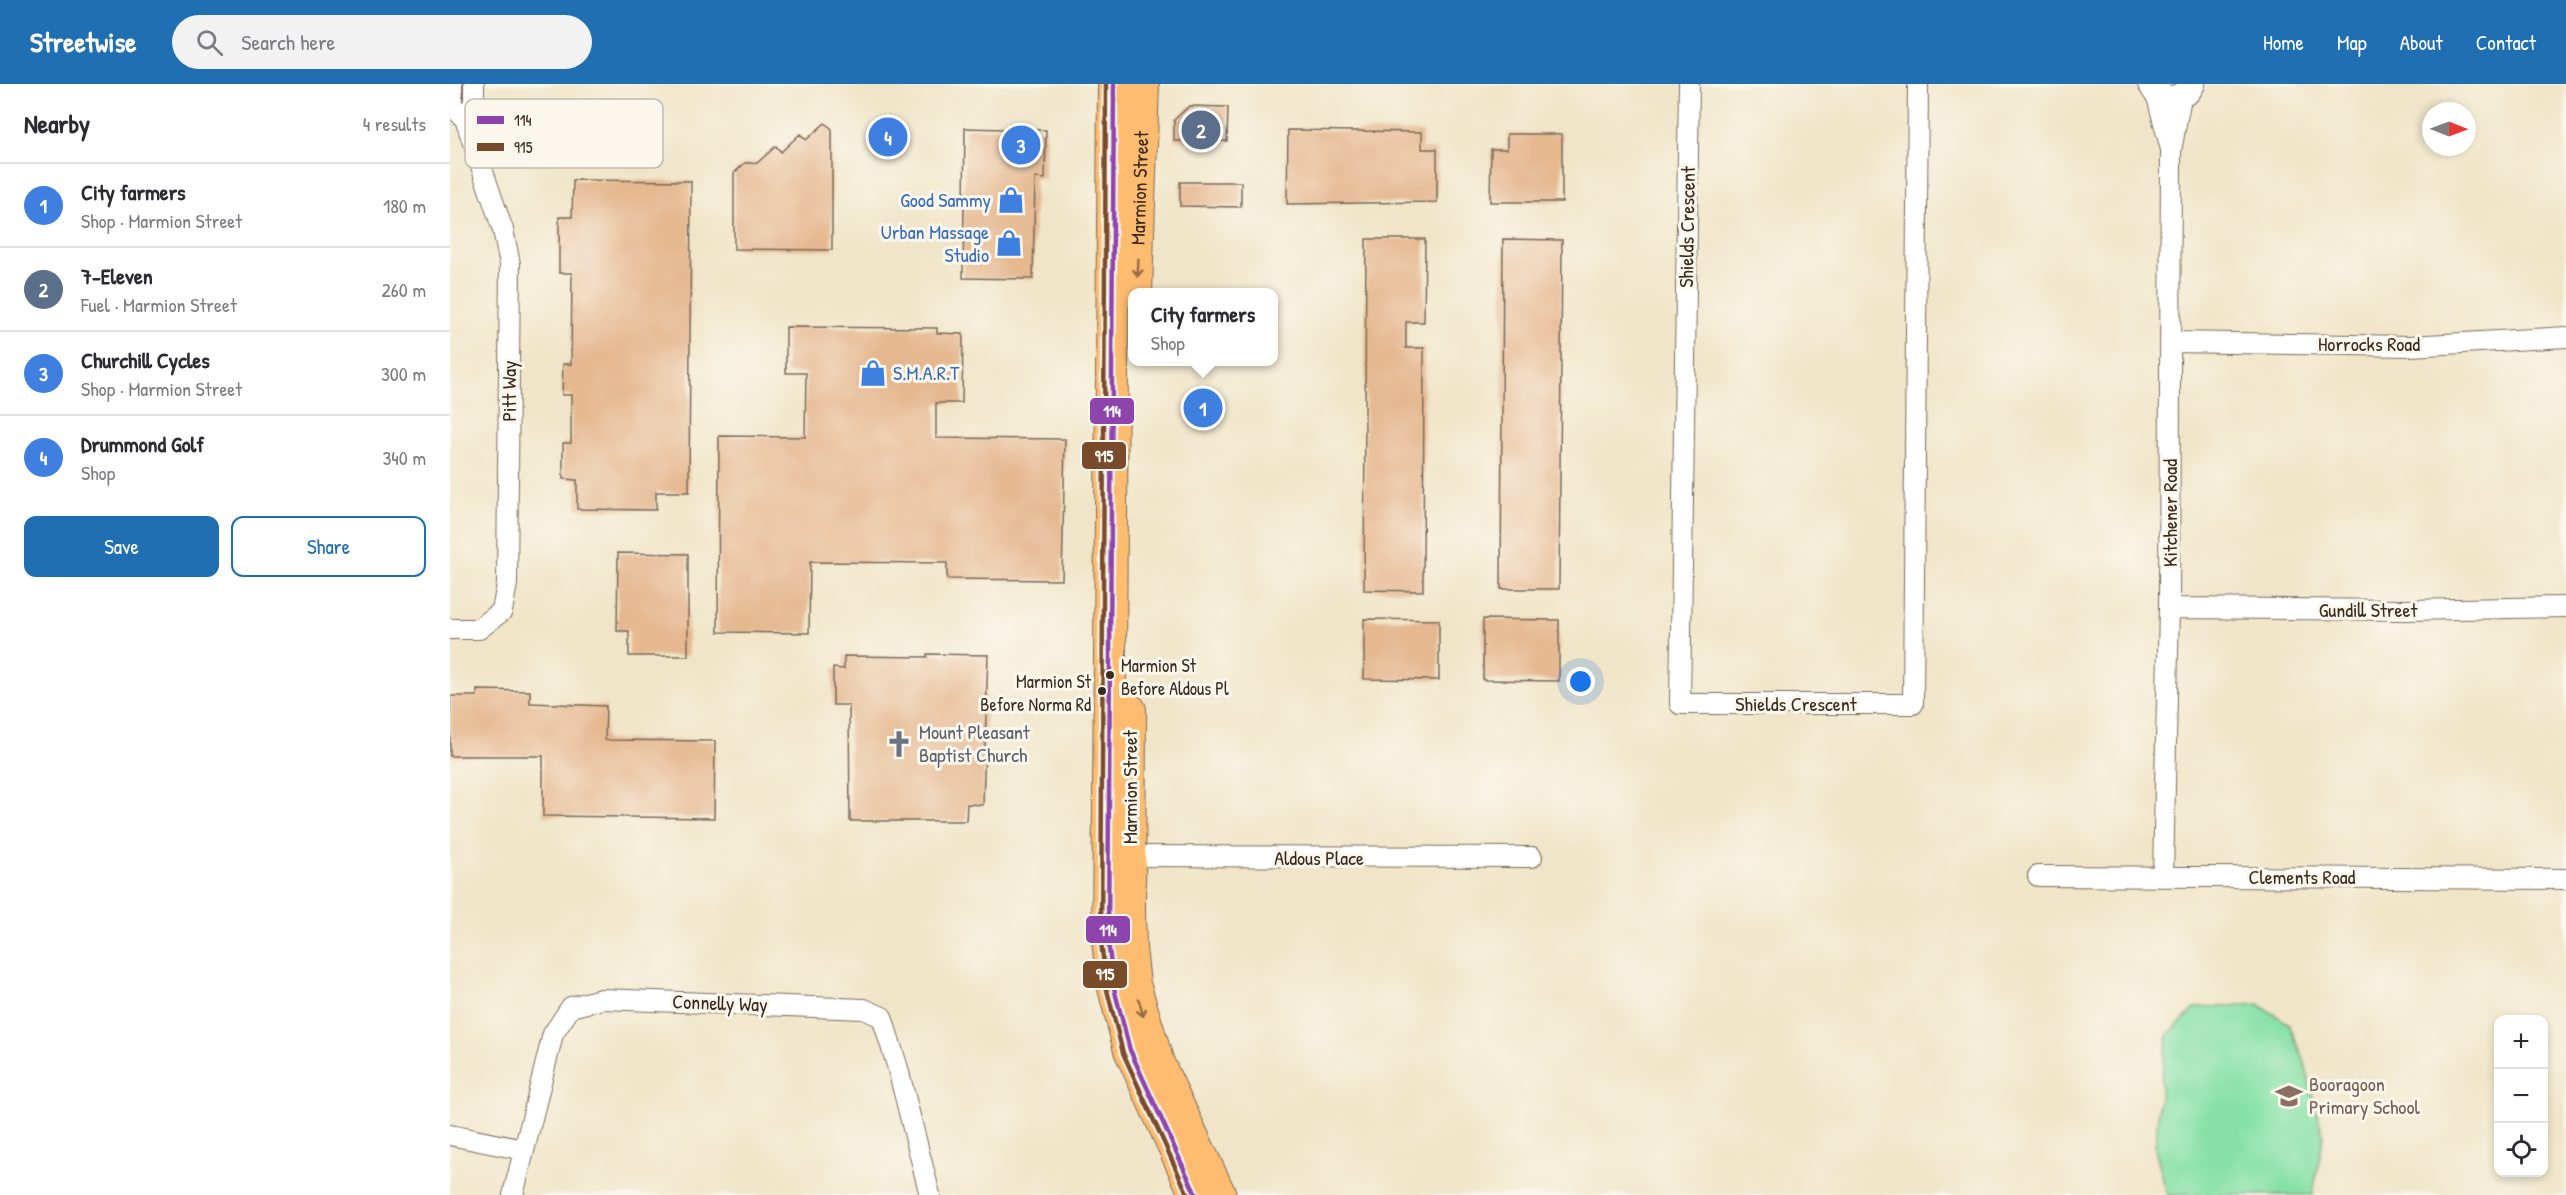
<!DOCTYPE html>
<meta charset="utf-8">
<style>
body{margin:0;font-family:"Patrick Hand",sans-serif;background:#f2f2f3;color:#2b2b33}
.controls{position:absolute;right:18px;bottom:18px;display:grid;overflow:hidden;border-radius:12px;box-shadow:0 3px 9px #0003}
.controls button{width:54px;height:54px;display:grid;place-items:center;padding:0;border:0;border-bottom:2px solid #e1e1e2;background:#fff;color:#2b2b33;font:30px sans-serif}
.compass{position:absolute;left:1972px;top:18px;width:54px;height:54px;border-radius:50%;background:#fff;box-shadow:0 3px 9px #0003;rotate:91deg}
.you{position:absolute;left:1131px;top:598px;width:21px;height:21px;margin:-15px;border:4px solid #fff;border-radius:50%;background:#1a73e8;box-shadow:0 0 0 9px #1a73e833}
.badge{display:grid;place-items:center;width:39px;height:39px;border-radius:50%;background:#1f6fb2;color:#fff;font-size:20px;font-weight:700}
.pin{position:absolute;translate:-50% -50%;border:3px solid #fff;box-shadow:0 2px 6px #0006}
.popup{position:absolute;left:678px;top:204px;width:150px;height:78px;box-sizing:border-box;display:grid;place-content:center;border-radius:12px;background:#fff;filter:drop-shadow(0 2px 4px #0005);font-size:20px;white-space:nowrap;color:#7c7c81}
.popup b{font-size:22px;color:#2b2b33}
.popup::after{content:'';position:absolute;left:50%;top:100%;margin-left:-12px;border:12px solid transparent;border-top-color:#fff}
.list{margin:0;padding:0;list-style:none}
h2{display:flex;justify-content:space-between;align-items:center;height:78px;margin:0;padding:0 24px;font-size:26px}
h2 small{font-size:20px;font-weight:400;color:#7c7c81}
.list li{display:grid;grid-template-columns:39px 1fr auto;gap:18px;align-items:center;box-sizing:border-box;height:84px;padding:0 24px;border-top:2px solid #e1e1e2}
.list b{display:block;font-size:22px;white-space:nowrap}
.list p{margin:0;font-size:20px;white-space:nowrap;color:#7c7c81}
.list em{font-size:20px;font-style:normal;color:#7c7c81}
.actions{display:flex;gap:12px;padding:18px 24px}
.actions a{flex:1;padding:14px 0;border:2px solid #1f6fb2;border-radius:12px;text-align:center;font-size:21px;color:#1f6fb2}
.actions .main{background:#1f6fb2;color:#fff}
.icon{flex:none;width:33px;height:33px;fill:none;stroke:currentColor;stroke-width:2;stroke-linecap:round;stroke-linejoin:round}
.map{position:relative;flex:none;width:2116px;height:1111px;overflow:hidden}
header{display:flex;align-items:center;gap:36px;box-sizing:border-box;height:84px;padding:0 30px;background:#1f6fb2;color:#fff}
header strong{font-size:28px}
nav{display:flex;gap:33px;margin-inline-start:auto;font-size:21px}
.search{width:420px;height:54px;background:#f2f2f3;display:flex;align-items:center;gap:15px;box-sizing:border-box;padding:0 21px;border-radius:33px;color:#7c7c81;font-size:22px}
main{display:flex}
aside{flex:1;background:#fff}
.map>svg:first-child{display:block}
</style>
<header>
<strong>Streetwise</strong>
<div class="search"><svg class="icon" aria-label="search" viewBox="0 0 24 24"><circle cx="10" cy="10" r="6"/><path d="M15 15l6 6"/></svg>Search here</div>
<nav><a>Home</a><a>Map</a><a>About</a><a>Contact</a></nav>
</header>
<main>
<aside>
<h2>Nearby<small>4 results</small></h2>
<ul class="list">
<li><span class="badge" style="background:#3f7fe0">1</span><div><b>City farmers</b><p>Shop · Marmion Street</p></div><em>180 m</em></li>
<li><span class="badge" style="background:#5c6f8a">2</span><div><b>7-Eleven</b><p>Fuel · Marmion Street</p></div><em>260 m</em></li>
<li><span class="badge" style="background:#3f7fe0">3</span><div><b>Churchill Cycles</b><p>Shop · Marmion Street</p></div><em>300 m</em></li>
<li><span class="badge" style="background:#3f7fe0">4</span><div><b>Drummond Golf</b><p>Shop</p></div><em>340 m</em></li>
</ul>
<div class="actions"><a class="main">Save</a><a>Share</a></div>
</aside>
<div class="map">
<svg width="2116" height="1111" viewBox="0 0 2116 1111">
<rect width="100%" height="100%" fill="#fbf7ec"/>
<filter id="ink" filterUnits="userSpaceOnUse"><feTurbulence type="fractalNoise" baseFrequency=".0167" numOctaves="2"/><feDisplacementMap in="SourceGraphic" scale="12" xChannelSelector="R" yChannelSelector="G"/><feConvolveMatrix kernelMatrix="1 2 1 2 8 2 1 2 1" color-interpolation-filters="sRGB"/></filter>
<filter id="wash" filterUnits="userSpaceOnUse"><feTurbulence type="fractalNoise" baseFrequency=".008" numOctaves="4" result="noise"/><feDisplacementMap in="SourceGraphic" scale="24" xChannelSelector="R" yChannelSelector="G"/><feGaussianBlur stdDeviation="1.35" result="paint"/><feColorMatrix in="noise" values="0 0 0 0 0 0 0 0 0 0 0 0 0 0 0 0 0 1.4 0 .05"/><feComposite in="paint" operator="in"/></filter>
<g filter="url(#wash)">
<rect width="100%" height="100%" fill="#f0e5c8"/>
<!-- green -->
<path fill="#87e1a7" stroke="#618662" stroke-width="1.5" d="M1808,920L1839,940L1854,976L1873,1052L1863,1111H1717L1705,1065L1712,990L1718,951L1745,924Z"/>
<g id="blocks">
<!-- building -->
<path fill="#e5b890" d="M739,22L778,23L777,57H724V36Z
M375,39L382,45V166L284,165V89L295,79H307L326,62L331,68L350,50L356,56Z
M515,44L596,46L595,95L585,94L583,195L513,194Z
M838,46L972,48V65H987V118L837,120Z
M1057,50H1112V118H1040L1041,65H1057Z
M123,96L241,97L239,408H206V426L127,425V396L113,395V359H121V311H112L113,280H121L122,189H109V133H122Z
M730,98H791V123L730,122Z
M916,155H975L974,238H956V264H974L973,507L914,506Z
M1053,155L1112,156L1109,505H1051Z
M336,243L487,244V249L513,250L512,319H486V354L615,355L612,496L497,495V479L360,478L359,549L268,548L269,352L355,353L356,289H336Z
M168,469L238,470V572H179V547H167Z
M914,535L989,536V596L914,595Z
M1033,535L1109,536V597L1033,596Z
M477,570L538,571L533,721L517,720L516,737H400L399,621H383V584L394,585V572L477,573Z
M27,606L80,607V619L156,622L155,656L265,657L264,734L93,732V672H0V612H27Z"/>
</g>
</g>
<g filter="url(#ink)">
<use href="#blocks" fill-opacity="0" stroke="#7a6b5a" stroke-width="1.5"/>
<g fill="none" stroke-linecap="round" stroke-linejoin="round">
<defs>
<path id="minor" d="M1239,0L1230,620H1463L1468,0
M1706,9L1720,62
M15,35L24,18V0
M1721,258L1960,262L2116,253
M1719,524L1958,526L2116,523
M0,545H29L52,527L57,500L60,180L53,146L15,35L2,22V0
M670,772L1082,773
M1713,791L1719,524L1721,67L1731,13
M1588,792L2116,795
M0,1051L74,1066
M63,1111L103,950L121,923L151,915L414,925L432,933L447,981L480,1111"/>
<path id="tertiary" d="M1700,0L1706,9L1721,15L1738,8L1743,0"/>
<g id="primary">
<path d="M664,0L658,857L664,904L680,966L746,1111"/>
<path id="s1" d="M686,208L693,0"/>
<path d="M680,626L679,824L680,864L684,900L708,979L770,1111"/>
</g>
</defs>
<!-- minor casing -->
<use href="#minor" stroke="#7a6b5a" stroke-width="22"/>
<!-- tertiary casing -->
<use href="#tertiary" stroke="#7a6b5a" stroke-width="26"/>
<!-- primary casing -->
<use href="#primary" stroke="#7a6b5a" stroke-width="34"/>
<!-- minor -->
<use href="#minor" stroke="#fff" stroke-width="20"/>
<!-- tertiary -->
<use href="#tertiary" stroke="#fff" stroke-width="24"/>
<!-- primary -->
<use href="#primary" stroke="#fdbc70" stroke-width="32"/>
<defs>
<path id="bus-1" d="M664,0L658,857L664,904L680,966L746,1111"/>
<path id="bus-2" d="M656,0L651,858L657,906L673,969L738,1111"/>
</defs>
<!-- bus-1 casing -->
<use href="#bus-1" stroke="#fbf7ec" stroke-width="9"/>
<!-- bus-2 casing -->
<use href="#bus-2" stroke="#fbf7ec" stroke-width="9"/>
<!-- bus-1 -->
<use href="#bus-1" stroke="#8e44ad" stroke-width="4.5"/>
<!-- bus-2 -->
<use href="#bus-2" stroke="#7a4b2a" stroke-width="4.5"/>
</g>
<!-- one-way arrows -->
<defs><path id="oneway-shaft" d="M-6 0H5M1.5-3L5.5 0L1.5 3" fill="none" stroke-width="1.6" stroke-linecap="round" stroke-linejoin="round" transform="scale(1.5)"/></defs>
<g stroke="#926c43">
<use href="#oneway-shaft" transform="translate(688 184) rotate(93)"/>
<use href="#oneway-shaft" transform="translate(691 924) rotate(75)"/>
</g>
</g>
<!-- icons -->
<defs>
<symbol id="shop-bare" viewBox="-9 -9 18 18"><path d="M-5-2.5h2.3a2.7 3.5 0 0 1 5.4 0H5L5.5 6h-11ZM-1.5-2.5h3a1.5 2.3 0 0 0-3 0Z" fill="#3f7fe0" stroke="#fbf7ec" stroke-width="2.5" paint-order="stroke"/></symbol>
<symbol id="church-bare" viewBox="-9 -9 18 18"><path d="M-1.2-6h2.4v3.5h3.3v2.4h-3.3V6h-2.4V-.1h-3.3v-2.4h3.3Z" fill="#6b7280" stroke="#fbf7ec" stroke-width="2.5" paint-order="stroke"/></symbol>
<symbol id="school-bare" viewBox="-9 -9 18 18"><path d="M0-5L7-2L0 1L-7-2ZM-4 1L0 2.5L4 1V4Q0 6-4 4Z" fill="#8d6e63" stroke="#fbf7ec" stroke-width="2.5" paint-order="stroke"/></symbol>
</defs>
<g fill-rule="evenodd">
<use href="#shop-bare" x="542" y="97" width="38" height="38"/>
<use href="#shop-bare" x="540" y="140" width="38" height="38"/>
<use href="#shop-bare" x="404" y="270" width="38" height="38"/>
<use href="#church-bare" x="430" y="641" width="38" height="38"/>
<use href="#school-bare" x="1820" y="993" width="38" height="38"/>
</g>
<!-- markers -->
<g fill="#3b2a1e" stroke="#fbf7ec" stroke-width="2">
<circle cx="660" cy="591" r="5"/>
<circle cx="652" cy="607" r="5"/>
</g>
<g text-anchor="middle" stroke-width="6" stroke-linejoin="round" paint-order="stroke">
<!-- bus labels -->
<g font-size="18" fill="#3b2a1e" stroke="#fbf7ec" text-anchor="start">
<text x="671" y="588">Marmion St<tspan x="671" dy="23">Before Aldous Pl</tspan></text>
<text x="641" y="604" text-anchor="end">Marmion St<tspan x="641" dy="23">Before Norma Rd</tspan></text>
</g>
<!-- street labels -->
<g font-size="20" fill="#3b2a1e" stroke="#fbf7ec">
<text dy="7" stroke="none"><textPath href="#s1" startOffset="104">Marmion Street</textPath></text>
<text transform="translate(1237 143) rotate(-89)" y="7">Shields Crescent</text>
<text x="1919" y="267">Horrocks Road</text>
<text transform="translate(59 307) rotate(-90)" y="7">Pitt Way</text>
<text transform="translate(1720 429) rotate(-90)" y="7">Kitchener Road</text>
<text x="1918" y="533">Gundill Street</text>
<text x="1346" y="627">Shields Crescent</text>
<text transform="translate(680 703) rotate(-90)" y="7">Marmion Street</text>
<text x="869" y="781">Aldous Place</text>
<text x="1852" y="800">Clements Road</text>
<text transform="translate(270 919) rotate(2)" y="7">Connelly Way</text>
</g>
<!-- shop labels -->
<g font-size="20" fill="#366cbe" stroke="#fbf7ec" text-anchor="end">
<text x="541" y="123">Good Sammy</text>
<text x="539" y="155">Urban Massage<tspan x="539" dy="23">Studio</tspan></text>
<text x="443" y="296" text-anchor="start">S.M.A.R.T</text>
</g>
<!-- worship labels -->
<g font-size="20" fill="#5b616d" stroke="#fbf7ec" text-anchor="start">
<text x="469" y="655">Mount Pleasant<tspan x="469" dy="23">Baptist Church</tspan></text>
</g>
<!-- education labels -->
<g font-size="20" fill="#785e54" stroke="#fbf7ec" text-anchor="start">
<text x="1859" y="1007">Booragoon<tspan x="1859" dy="23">Primary School</tspan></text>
</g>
</g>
<!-- legend -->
<rect x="15" y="15" width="198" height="69" rx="9" fill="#fbf7ec" stroke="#c1baae" stroke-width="1.5"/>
<rect x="27" y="32" width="27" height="8" fill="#8e44ad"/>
<rect x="27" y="59" width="27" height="8" fill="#7a4b2a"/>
<g font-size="16" fill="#3b2a1e">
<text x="64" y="42">114</text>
<text x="64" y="69">915</text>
</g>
<g stroke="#fbf7ec" stroke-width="2">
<rect x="639" y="313" width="46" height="28" rx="6" fill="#8e44ad"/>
<rect x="631" y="357" width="46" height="29" rx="6" fill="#7a4b2a"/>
<rect x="635" y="831" width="46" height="29" rx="6" fill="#8e44ad"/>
<rect x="632" y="876" width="46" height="29" rx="6" fill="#7a4b2a"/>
</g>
<g font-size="16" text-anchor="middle" font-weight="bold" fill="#fff">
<text x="662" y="333">114</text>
<text x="654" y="378">915</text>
<text x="658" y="852">114</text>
<text x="655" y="896">915</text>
</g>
</svg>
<div class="controls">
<button>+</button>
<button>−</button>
<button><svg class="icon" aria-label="locate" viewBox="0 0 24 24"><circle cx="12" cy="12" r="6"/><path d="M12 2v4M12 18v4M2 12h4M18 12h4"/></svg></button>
</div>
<svg class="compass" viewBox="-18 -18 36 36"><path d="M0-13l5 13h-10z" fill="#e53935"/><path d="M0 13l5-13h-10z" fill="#7c7c81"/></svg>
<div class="you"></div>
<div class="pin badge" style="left:753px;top:324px;background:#3f7fe0">1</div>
<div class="popup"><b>City farmers</b>Shop</div>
<div class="pin badge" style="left:751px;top:46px;background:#5c6f8a">2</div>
<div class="pin badge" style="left:571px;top:61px;background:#3f7fe0">3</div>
<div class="pin badge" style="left:438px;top:53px;background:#3f7fe0">4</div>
</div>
</main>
